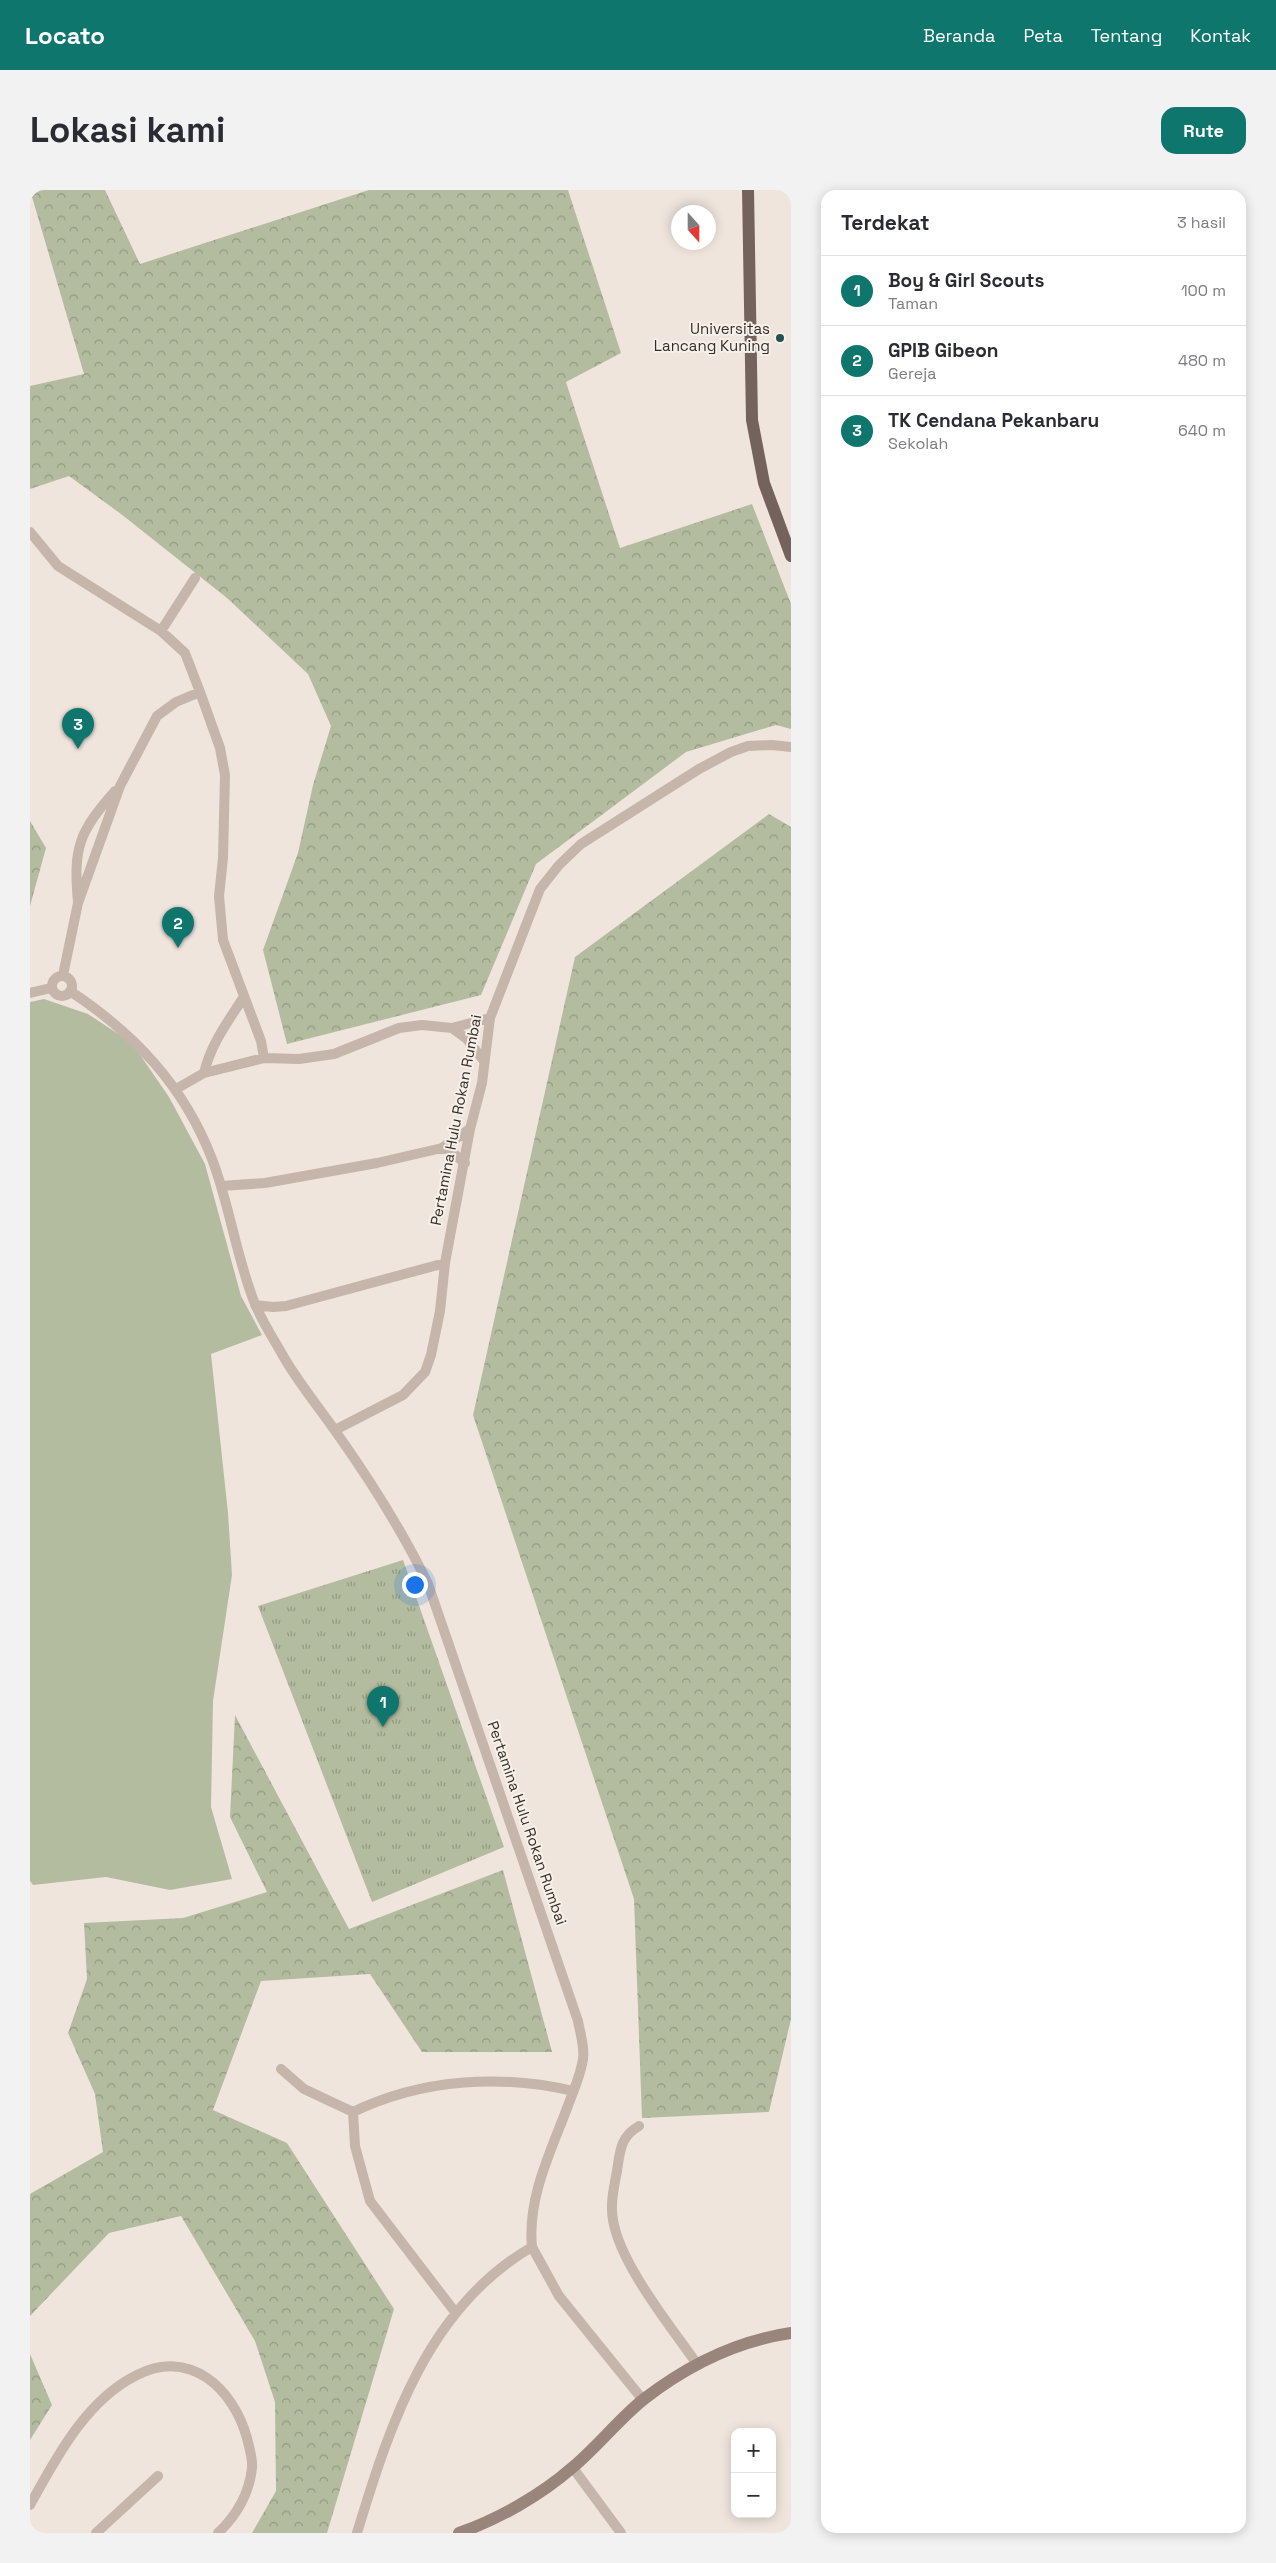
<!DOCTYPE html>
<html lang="id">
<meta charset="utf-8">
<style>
body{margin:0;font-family:"Space Grotesk",sans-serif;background:#f2f2f3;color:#2b2b33}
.controls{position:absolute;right:15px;bottom:15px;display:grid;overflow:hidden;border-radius:10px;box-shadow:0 2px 12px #0003}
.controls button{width:45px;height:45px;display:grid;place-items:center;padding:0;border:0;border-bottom:1px solid #e1e1e2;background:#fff;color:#2b2b33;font:25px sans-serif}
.compass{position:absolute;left:641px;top:15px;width:45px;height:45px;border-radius:50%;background:#fff;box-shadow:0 2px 12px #0003;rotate:159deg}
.you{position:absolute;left:384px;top:1394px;width:18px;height:18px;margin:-12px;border:4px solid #fff;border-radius:50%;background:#1a73e8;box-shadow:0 0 0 8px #1a73e833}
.badge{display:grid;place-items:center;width:32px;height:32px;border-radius:50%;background:#0f766e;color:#fff;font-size:16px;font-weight:700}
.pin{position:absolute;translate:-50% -41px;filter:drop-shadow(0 1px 2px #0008)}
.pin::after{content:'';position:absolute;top:26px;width:18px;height:15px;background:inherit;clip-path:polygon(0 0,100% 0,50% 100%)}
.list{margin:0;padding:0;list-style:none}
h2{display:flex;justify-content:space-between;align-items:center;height:65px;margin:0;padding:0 20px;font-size:21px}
h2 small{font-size:16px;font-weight:400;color:#7c7c81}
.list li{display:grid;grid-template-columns:32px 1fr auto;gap:15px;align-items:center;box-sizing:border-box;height:70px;padding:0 20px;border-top:1px solid #e1e1e2}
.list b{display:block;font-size:19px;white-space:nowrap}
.list p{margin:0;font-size:16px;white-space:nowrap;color:#7c7c81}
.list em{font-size:16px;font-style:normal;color:#7c7c81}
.map{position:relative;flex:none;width:761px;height:2343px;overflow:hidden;border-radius:15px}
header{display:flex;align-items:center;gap:30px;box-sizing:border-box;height:70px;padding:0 25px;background:#0f766e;color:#fff}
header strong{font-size:24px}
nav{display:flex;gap:28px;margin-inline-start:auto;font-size:18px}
.intro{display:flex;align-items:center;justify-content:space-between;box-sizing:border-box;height:120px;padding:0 30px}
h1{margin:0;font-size:35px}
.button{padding:12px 22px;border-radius:15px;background:#0f766e;color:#fff;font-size:18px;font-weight:700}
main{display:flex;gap:30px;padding:0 30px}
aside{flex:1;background:#fff;border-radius:15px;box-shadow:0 2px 12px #0003}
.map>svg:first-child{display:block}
</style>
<header>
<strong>Locato</strong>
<nav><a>Beranda</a><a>Peta</a><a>Tentang</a><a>Kontak</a></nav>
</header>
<div class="intro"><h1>Lokasi kami</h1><a class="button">Rute</a></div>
<main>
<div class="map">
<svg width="761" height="2343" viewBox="0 0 761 2343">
<defs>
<pattern id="forest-crowns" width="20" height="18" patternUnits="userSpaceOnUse" patternTransform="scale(1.25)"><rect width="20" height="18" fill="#b4bc9f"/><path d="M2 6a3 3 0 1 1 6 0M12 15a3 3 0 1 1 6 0" fill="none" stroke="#939982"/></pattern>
<pattern id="park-tufts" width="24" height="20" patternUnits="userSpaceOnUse" patternTransform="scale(1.25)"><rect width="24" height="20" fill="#b4bc9f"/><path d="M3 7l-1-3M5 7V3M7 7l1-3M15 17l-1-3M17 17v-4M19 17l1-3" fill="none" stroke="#939982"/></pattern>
</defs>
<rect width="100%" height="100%" fill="#efe5dd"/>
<!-- grass -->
<path fill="#b4bc9f" d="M14,809L58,824L102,853L139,907L175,974L211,1106L232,1145L181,1164L198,1323L202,1385L183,1511L181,1617L202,1689L140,1700L76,1687L3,1695L0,1691V812Z"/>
<!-- forest -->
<path fill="url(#forest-crowns)" d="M0,0H75L110,74L339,0H538L591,163L536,192L590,358L722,314L761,414V539L746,535L656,562L506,674L451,805L257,854L233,760L268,663L283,595L301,536L278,484L197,408L91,324L39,286L0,299V196L54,184Z
M739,624L761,637V1829L739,1922L612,1928L604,1709L443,1225L545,767Z
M0,631L16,658L0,716Z
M205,1525L319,1739L473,1680L522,1862H392L340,1784L231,1791L183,1920L257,1953L364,2119L297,2343H222L246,2301L245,2212L225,2151L151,2026L79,2043L0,2126V2004L73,1962L65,1904L38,1843L57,1789L54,1733L153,1728L237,1702L200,1627Z
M0,2164L22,2215L0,2250Z"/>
<!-- park -->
<path fill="url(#park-tufts)" d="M373,1370L474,1657L342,1712L228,1416Z"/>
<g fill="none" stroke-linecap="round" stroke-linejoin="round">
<!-- street -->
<path stroke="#c5b5ab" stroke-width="10" d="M0,342L28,376L131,441L155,463L170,502
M131,441L165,388
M48,712C43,657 49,642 85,601
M33,785L48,713L90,596L127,526L146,512L170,502L190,558L195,585L193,668L189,706L193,750L231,851L234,868
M22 796a10 10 0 1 1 20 0a10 10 0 1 1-20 0Z
M40,801C105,844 154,896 182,969C200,1016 206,1067 225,1114C232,1131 243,1148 252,1164C267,1191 288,1216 306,1242C340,1290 372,1340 398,1394L548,1831C550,1843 555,1857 553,1869C551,1884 544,1899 539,1913C522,1959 497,2007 502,2057
M0,803L21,798
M422,838L437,849L454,871
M174,883C181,854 197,833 213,808
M146,899L174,883L234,868L269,869L304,864L369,838L392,835L422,838L460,828
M412,958L419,960L435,973
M191,996L235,993L347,973L412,958L440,939
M225,1115L243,1117L256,1116L415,1073
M305,1240L373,1205L395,1182L401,1165L410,1121L415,1073L440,939L452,893L460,828L510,699L529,675L551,654L669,579L701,562L718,556L742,555L761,557
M251,1879L274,1899L323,1922
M609,1936C590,1947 590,1961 587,1981C584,1997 580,2014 583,2030C590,2074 641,2137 667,2174
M425,2122L340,2011L325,1956L323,1922C391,1889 470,1884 543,1901
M543,2278L591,2343
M0,2315C26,2268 56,2210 107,2185C160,2158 203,2198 217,2248C219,2257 223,2269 222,2278C219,2305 207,2325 188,2343
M66,2343L128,2286
M327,2343C360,2234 398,2117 502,2057L529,2106L613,2210"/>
<!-- secondary -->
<path stroke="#99857c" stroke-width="12" d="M429,2343C469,2329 511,2305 543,2277C568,2256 589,2229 614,2209C658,2175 706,2151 761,2143"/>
<!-- primary -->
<path stroke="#74625c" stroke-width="12" d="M718,0L722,230L734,293L761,366"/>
</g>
<!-- markers -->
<circle fill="#245050" stroke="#f7f0e9" stroke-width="2" cx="750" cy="148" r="5"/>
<g text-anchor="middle" stroke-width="4" stroke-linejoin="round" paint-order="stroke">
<!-- poi labels -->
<g font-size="15" fill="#342c29" stroke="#f7f0e9" text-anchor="end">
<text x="740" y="144">Universitas<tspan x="740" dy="17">Lancang Kuning</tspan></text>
</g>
<!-- street labels -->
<g font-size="15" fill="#342c29" stroke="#f7f0e9">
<text transform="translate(426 930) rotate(-79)" y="5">Pertamina Hulu Rokan Rumbai</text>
<text transform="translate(497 1633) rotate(71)" y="5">Pertamina Hulu Rokan Rumbai</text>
</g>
</g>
</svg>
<div class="controls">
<button>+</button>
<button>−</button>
</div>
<svg class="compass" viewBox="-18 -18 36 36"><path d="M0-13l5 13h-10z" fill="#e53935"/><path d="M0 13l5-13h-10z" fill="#7c7c81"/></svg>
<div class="you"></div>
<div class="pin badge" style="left:353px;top:1537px">1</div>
<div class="pin badge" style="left:148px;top:758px">2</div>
<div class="pin badge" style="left:48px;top:559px">3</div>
</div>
<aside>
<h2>Terdekat<small>3 hasil</small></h2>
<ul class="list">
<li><span class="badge">1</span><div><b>Boy &amp; Girl Scouts</b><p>Taman</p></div><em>100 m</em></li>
<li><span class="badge">2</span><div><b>GPIB Gibeon</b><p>Gereja</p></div><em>480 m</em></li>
<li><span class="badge">3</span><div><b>TK Cendana Pekanbaru</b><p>Sekolah</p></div><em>640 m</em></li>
</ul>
</aside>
</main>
